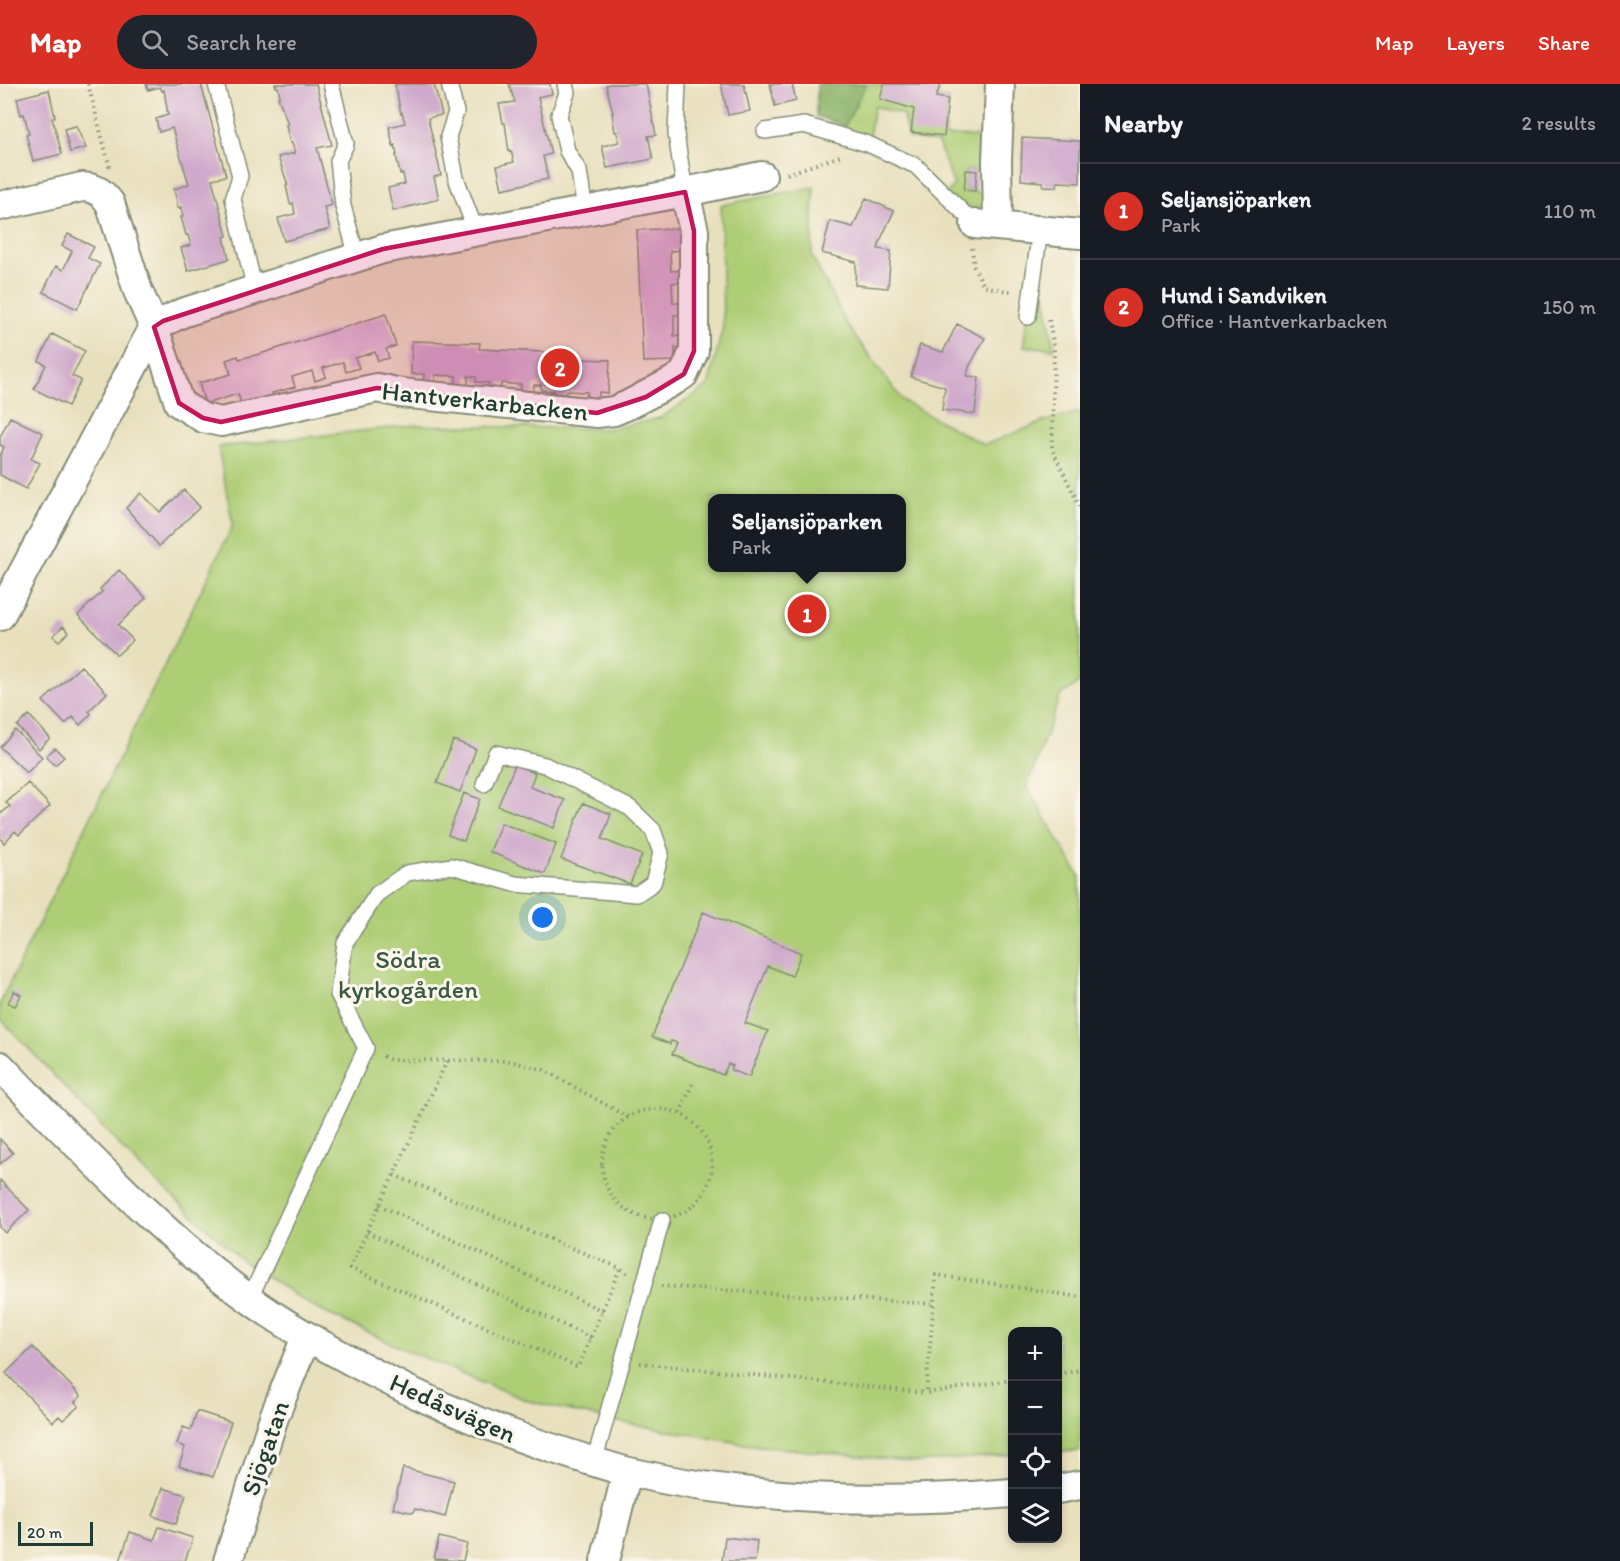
<!DOCTYPE html>
<meta charset="utf-8">
<style>
body{margin:0;font-family:Itim,sans-serif;background:#20242c;color:#f1f3f6}
.controls{position:absolute;right:18px;bottom:18px;display:grid;overflow:hidden;border-radius:12px;box-shadow:0 3px 9px #0003}
.controls button{width:54px;height:54px;display:grid;place-items:center;padding:0;border:0;border-bottom:2px solid #363941;background:#171b24;color:#f1f3f6;font:30px sans-serif}
.scale{position:absolute;left:18px;bottom:15px;width:75px;box-sizing:border-box;padding-left:6px;border:3px solid #1f3d34;border-top:0;font-size:16px;line-height:21px;white-space:nowrap;color:#1f3d34;-webkit-text-stroke:4px #fbf7ec;paint-order:stroke}
.you{position:absolute;left:543px;top:834px;width:21px;height:21px;margin:-15px;border:4px solid #fff;border-radius:50%;background:#1a73e8;box-shadow:0 0 0 9px #1a73e833}
.badge{display:grid;place-items:center;width:39px;height:39px;border-radius:50%;background:#d93025;color:#fff;font-size:20px;font-weight:700}
.pin{position:absolute;translate:-50% -50%;border:3px solid #fff;box-shadow:0 2px 6px #0006}
.popup{position:absolute;left:708px;top:410px;width:198px;height:78px;box-sizing:border-box;display:grid;place-content:center;border-radius:12px;background:#171b24;filter:drop-shadow(0 2px 4px #0005);font-size:20px;white-space:nowrap;color:#9ea1a6}
.popup b{font-size:22px;color:#f1f3f6}
.popup::after{content:'';position:absolute;left:50%;top:100%;margin-left:-12px;border:12px solid transparent;border-top-color:#171b24}
.list{margin:0;padding:0;list-style:none}
h2{display:flex;justify-content:space-between;align-items:center;height:78px;margin:0;padding:0 24px;font-size:26px}
h2 small{font-size:20px;font-weight:400;color:#9ea1a6}
.list li{display:grid;grid-template-columns:39px 1fr auto;gap:18px;align-items:center;box-sizing:border-box;height:96px;padding:0 24px;border-top:2px solid #363941}
.list b{display:block;font-size:22px;white-space:nowrap}
.list p{margin:0;font-size:20px;white-space:nowrap;color:#9ea1a6}
.list em{font-size:20px;font-style:normal;color:#9ea1a6}
.icon{flex:none;width:33px;height:33px;fill:none;stroke:currentColor;stroke-width:2;stroke-linecap:round;stroke-linejoin:round}
.map{position:relative;flex:none;width:1080px;height:1477px;overflow:hidden}
header{display:flex;align-items:center;gap:36px;box-sizing:border-box;height:84px;padding:0 30px;background:#d93025;color:#fff}
header strong{font-size:28px}
nav{display:flex;gap:33px;margin-inline-start:auto;font-size:21px}
.search{width:420px;height:54px;background:#20242c;display:flex;align-items:center;gap:15px;box-sizing:border-box;padding:0 21px;border-radius:33px;color:#9ea1a6;font-size:22px}
main{display:flex}
aside{flex:1;background:#171b24}
.map>svg:first-child{display:block}
</style>
<header>
<strong>Map</strong>
<div class="search"><svg class="icon" aria-label="search" viewBox="0 0 24 24"><circle cx="10" cy="10" r="6"/><path d="M15 15l6 6"/></svg>Search here</div>
<nav><a>Map</a><a>Layers</a><a>Share</a></nav>
</header>
<main>
<div class="map">
<svg width="1080" height="1477" viewBox="0 0 1080 1477">
<rect width="100%" height="100%" fill="#fbf7ec"/>
<filter id="ink" filterUnits="userSpaceOnUse"><feTurbulence type="fractalNoise" baseFrequency=".0167" numOctaves="2"/><feDisplacementMap in="SourceGraphic" scale="12" xChannelSelector="R" yChannelSelector="G"/><feConvolveMatrix kernelMatrix="1 2 1 2 8 2 1 2 1" color-interpolation-filters="sRGB"/></filter>
<filter id="wash" filterUnits="userSpaceOnUse"><feTurbulence type="fractalNoise" baseFrequency=".008" numOctaves="4" result="noise"/><feDisplacementMap in="SourceGraphic" scale="24" xChannelSelector="R" yChannelSelector="G"/><feGaussianBlur stdDeviation="1.35" result="paint"/><feColorMatrix in="noise" values="0 0 0 0 0 0 0 0 0 0 0 0 0 0 0 0 0 1.4 0 .05"/><feComposite in="paint" operator="in"/></filter>
<g filter="url(#wash)">
<rect width="100%" height="100%" fill="#e8e0bd"/>
<!-- green -->
<path fill="#aece76" stroke="#668655" stroke-width="1.5" fill-rule="evenodd" d="M866,0H941L936,13L948,15L945,52L998,53L997,88L966,86L965,106L997,110L975,140L946,110L954,101L938,59L908,54L903,31L874,22L868,60L840,51Z
M814,103L812,172L847,241L903,317L984,361L1045,337L1080,328V598L1060,612L1027,703L1080,793V1367L1058,1368V1248H1012V1371L917,1378L751,1361L619,1338L528,1317L408,1267L315,1224L243,1177L139,1082L0,934V919L233,441L218,363L415,341L609,345L660,334L708,302L723,243L721,121ZM712,414H902V484H712Z
M1044,203L1054,265L1023,262L1032,205Z"/>
<!-- forest -->
<path fill="#8ab167" stroke="#54774e" stroke-width="1.5" d="M817,0H866L845,42L816,32Z"/>
<g id="blocks">
<!-- building -->
<path fill="#d0aacc" d="M146,0H201L226,92L212,95L227,152L224,153L229,175L188,187L181,164L191,161L188,151H186L181,133H183L181,123L178,124L174,105L189,100L172,44L159,48L156,35L168,31L164,6L162,7L160,3L148,6Z
M275,0H316L332,61L317,64L332,121L324,123L330,145L284,157L278,134L295,130L293,119L290,120L286,101H288L278,73L295,69L292,59H290L286,41L288,40L278,13L280,12L278,3H276Z
M395,0H434L442,31L428,34L441,91L434,93L439,115L393,127L388,104L405,100L403,90H400L396,71H397L395,61L393,62L389,43L405,39L402,29L401,30Z
M509,0H550L552,10L538,13L551,70L543,72L548,95L502,105L497,82L514,78L511,67L509,68L505,39H503L499,20L515,18Z
M610,0H646L656,51L648,52L653,75L607,84L602,62L619,58L617,48H615L612,29H613L606,1Z
M721,0H744L750,27L728,31Z
M770,0H792L796,17L775,22Z
M884,0H941L936,13L948,15L944,52L911,48L914,25L880,15Z
M49,6L55,33L52,34L62,70L33,77L26,50H29L24,30L21,31L17,14Z
M76,42L86,64L70,68L64,45Z
M1022,54L1080,57V99L1057,98V103L1043,102V98L1021,96Z
M966,86L977,87L975,107L964,106Z
M866,114L894,127L880,157L878,165L891,167L888,204L855,201L856,178L822,169L830,137L853,143Z
M686,144L687,166L670,167L671,187L682,186V198L672,199L673,219H683V231H674V252L685,251V263L675,264V277L643,278L637,146Z
M68,150L94,163L88,174L100,180L77,225L43,208L56,182L63,186L72,167L62,162Z
M386,230L396,262L386,265L389,274L378,277L375,268L355,274L359,284L346,288L343,278L323,284L326,293L315,297L312,287L292,293L295,303L272,309L273,311L265,315L242,322L238,310L205,320L199,299L231,290L226,276L238,272L239,275L260,270Z
M957,240L985,254L969,283L967,292L979,293L975,330L942,326L945,303L911,293L920,261L943,268Z
M52,250L85,267L72,292L81,296L68,322L34,305L46,281L39,277Z
M412,257L480,259L479,265L544,268V274L610,276L608,309L599,308V318H586L587,308L566,307L565,317H554V307L541,306V301H534L533,310H521V300H510L501,299L500,309L488,308L489,299L476,298V293L468,292V302L456,301V292L435,291V301L423,300L424,290H411Z
M10,333L43,349L31,375L40,379L26,405L0,391V372L4,363L0,361V353Z
M184,406L200,423L159,462L126,424L141,409L160,428Z
M119,486L146,514L118,541L133,556L117,571L78,531L102,508L100,505Z
M63,542L69,548L59,557L53,552Z
M81,582L107,609L89,627L91,630L80,641L73,633L65,640L43,617Z
M29,631L50,654L39,665L17,642Z
M15,646L42,673L27,689L0,663Z
M453,656L476,665L460,708L437,699Z
M55,664L64,673L55,681L46,672Z
M515,681L535,689L530,703L565,716L554,744L498,722Z
M28,699L50,722L19,751L15,747L4,759L0,754V727L2,729L10,722L6,719Z
M464,709L480,715L464,757L448,751Z
M583,719L611,730L602,755L642,771L630,800L561,775Z
M501,739L556,760L545,790L490,768Z
M703,828L801,869L792,892L768,882L745,939L768,947L749,993L731,986L733,982L728,980L723,991L672,970L677,959L671,957L670,960L652,953Z
M14,907L21,911L15,922L8,919Z
M0,1055L13,1069L0,1080Z
M0,1096L29,1126L5,1149L0,1143Z
M33,1263L81,1312L75,1318L79,1322L63,1336L59,1332L53,1338L6,1289Z
M197,1327L231,1338L213,1393L179,1382L185,1363L177,1360L183,1343L191,1346Z
M403,1384L454,1397L445,1433L415,1425L413,1429L393,1424Z
M163,1404L186,1411L176,1440L153,1432Z
M159,1443L193,1454L185,1477H120L130,1448L154,1456Z
M439,1453L467,1460L463,1477L434,1475Z
M725,1453L757,1457L755,1477H722Z"/>
</g>
</g>
<g filter="url(#ink)">
<use href="#blocks" fill-opacity="0" stroke="#848e78" stroke-width="1.5"/>
<g fill="none" stroke-linecap="round" stroke-linejoin="round">
<defs>
<path id="lane" d="M216,0L240,92L233,115L255,206
M331,0L346,60L338,77L343,122L357,173
M449,0L456,28L448,53L456,94L476,148
M565,0L567,9L559,31L567,67L579,87L585,127
M678,0L676,50L685,108
M765,47L804,41L868,60L916,82L975,140
M1028,233L1040,146
M249,1216L366,964L338,910L345,859L377,810L407,789L452,782L515,800L637,810L653,799L661,769L653,746L630,724L545,681L496,669L484,700
M594,1378L662,1136"/>
<path id="street" d="M0,122L82,103C96,104 102,108 110,119L138,207L154,243L179,319L203,334L221,338L377,304L401,309L597,329L614,327L628,321L675,296L684,290L694,267V147L685,108
M975,140L1080,150
M998,142L997,76L1000,0
M0,532L154,243L182,229L383,165L685,108L762,92
M0,982C41,1025 83,1067 126,1109C165,1146 204,1182 248,1214C287,1243 329,1265 372,1288C438,1323 507,1351 579,1373C595,1378 612,1384 629,1388C755,1417 884,1420 1012,1409
M1058,1405L1080,1401
M228,1477L274,1333L306,1253
M605,1477L627,1388"/>
</defs>
<!-- lane casing -->
<use href="#lane" stroke="#848e78" stroke-width="18"/>
<!-- street casing -->
<use href="#street" stroke="#848e78" stroke-width="32"/>
<!-- path -->
<path stroke="#848e78" stroke-width="4" stroke-dasharray="1.5 4.5" stroke-linecap="butt" d="M88,0L110,84
M787,90L840,72
M972,164L974,183L984,202L1006,207H1014
M1049,236L1054,265L1052,365L1080,423
M383,972L391,976L509,977L544,986L628,1033
M447,977L350,1184L578,1283L620,1184
M602 1080a55 55 0 1 1 110 0a55 55 0 1 1-110 0Z
M680,1029L694,996
M394,1091L620,1184L628,1190
M379,1121L603,1227
M367,1148L591,1254
M661,1202L934,1220
M640,1279L926,1309
M1058,1290L1080,1286
M1012,1296L926,1309L936,1191L1080,1213"/>
<!-- lane -->
<use href="#lane" stroke="#fff" stroke-width="15"/>
<!-- street -->
<use href="#street" stroke="#fff" stroke-width="28"/>
</g>
</g>
<!-- marked area -->
<path fill="#c2185b" fill-opacity="0.2" stroke="#c2185b" stroke-width="4.5" stroke-linejoin="round" d="M685,108L694,147V267L684,290L646,313L597,329L377,304L221,338L203,334L179,319L154,243L163,237L383,165Z"/>
<g text-anchor="middle" stroke-width="6" stroke-linejoin="round" paint-order="stroke">
<!-- street labels -->
<g font-size="26" fill="#1f3d34" stroke="#fbf7ec">
<text transform="translate(485 317) rotate(6)" y="9">Hantverkarbacken</text>
<text transform="translate(453 1324) rotate(24)" y="9">Hedåsvägen</text>
<text transform="translate(265 1364) rotate(-71)" y="9">Sjögatan</text>
</g>
<!-- park labels -->
<g font-size="26" fill="#3c5a41" stroke="#fbf7ec">
<text x="408" y="884">Södra<tspan x="408" dy="30">kyrkogården</tspan></text>
</g>
</g>
</svg>
<div class="controls">
<button>+</button>
<button>−</button>
<button><svg class="icon" aria-label="locate" viewBox="0 0 24 24"><circle cx="12" cy="12" r="6"/><path d="M12 2v4M12 18v4M2 12h4M18 12h4"/></svg></button>
<button><svg class="icon" aria-label="layers" viewBox="0 0 24 24"><path d="M12 4l9 5-9 5-9-5zM3 14l9 5 9-5"/></svg></button>
</div>
<div class="scale">20 m</div>
<div class="you"></div>
<div class="pin badge" style="left:807px;top:530px">1</div>
<div class="popup"><b>Seljansjöparken</b>Park</div>
<div class="pin badge" style="left:560px;top:284px">2</div>
</div>
<aside>
<h2>Nearby<small>2 results</small></h2>
<ul class="list">
<li><span class="badge">1</span><div><b>Seljansjöparken</b><p>Park</p></div><em>110 m</em></li>
<li><span class="badge">2</span><div><b>Hund i Sandviken</b><p>Office · Hantverkarbacken</p></div><em>150 m</em></li>
</ul>
</aside>
</main>
